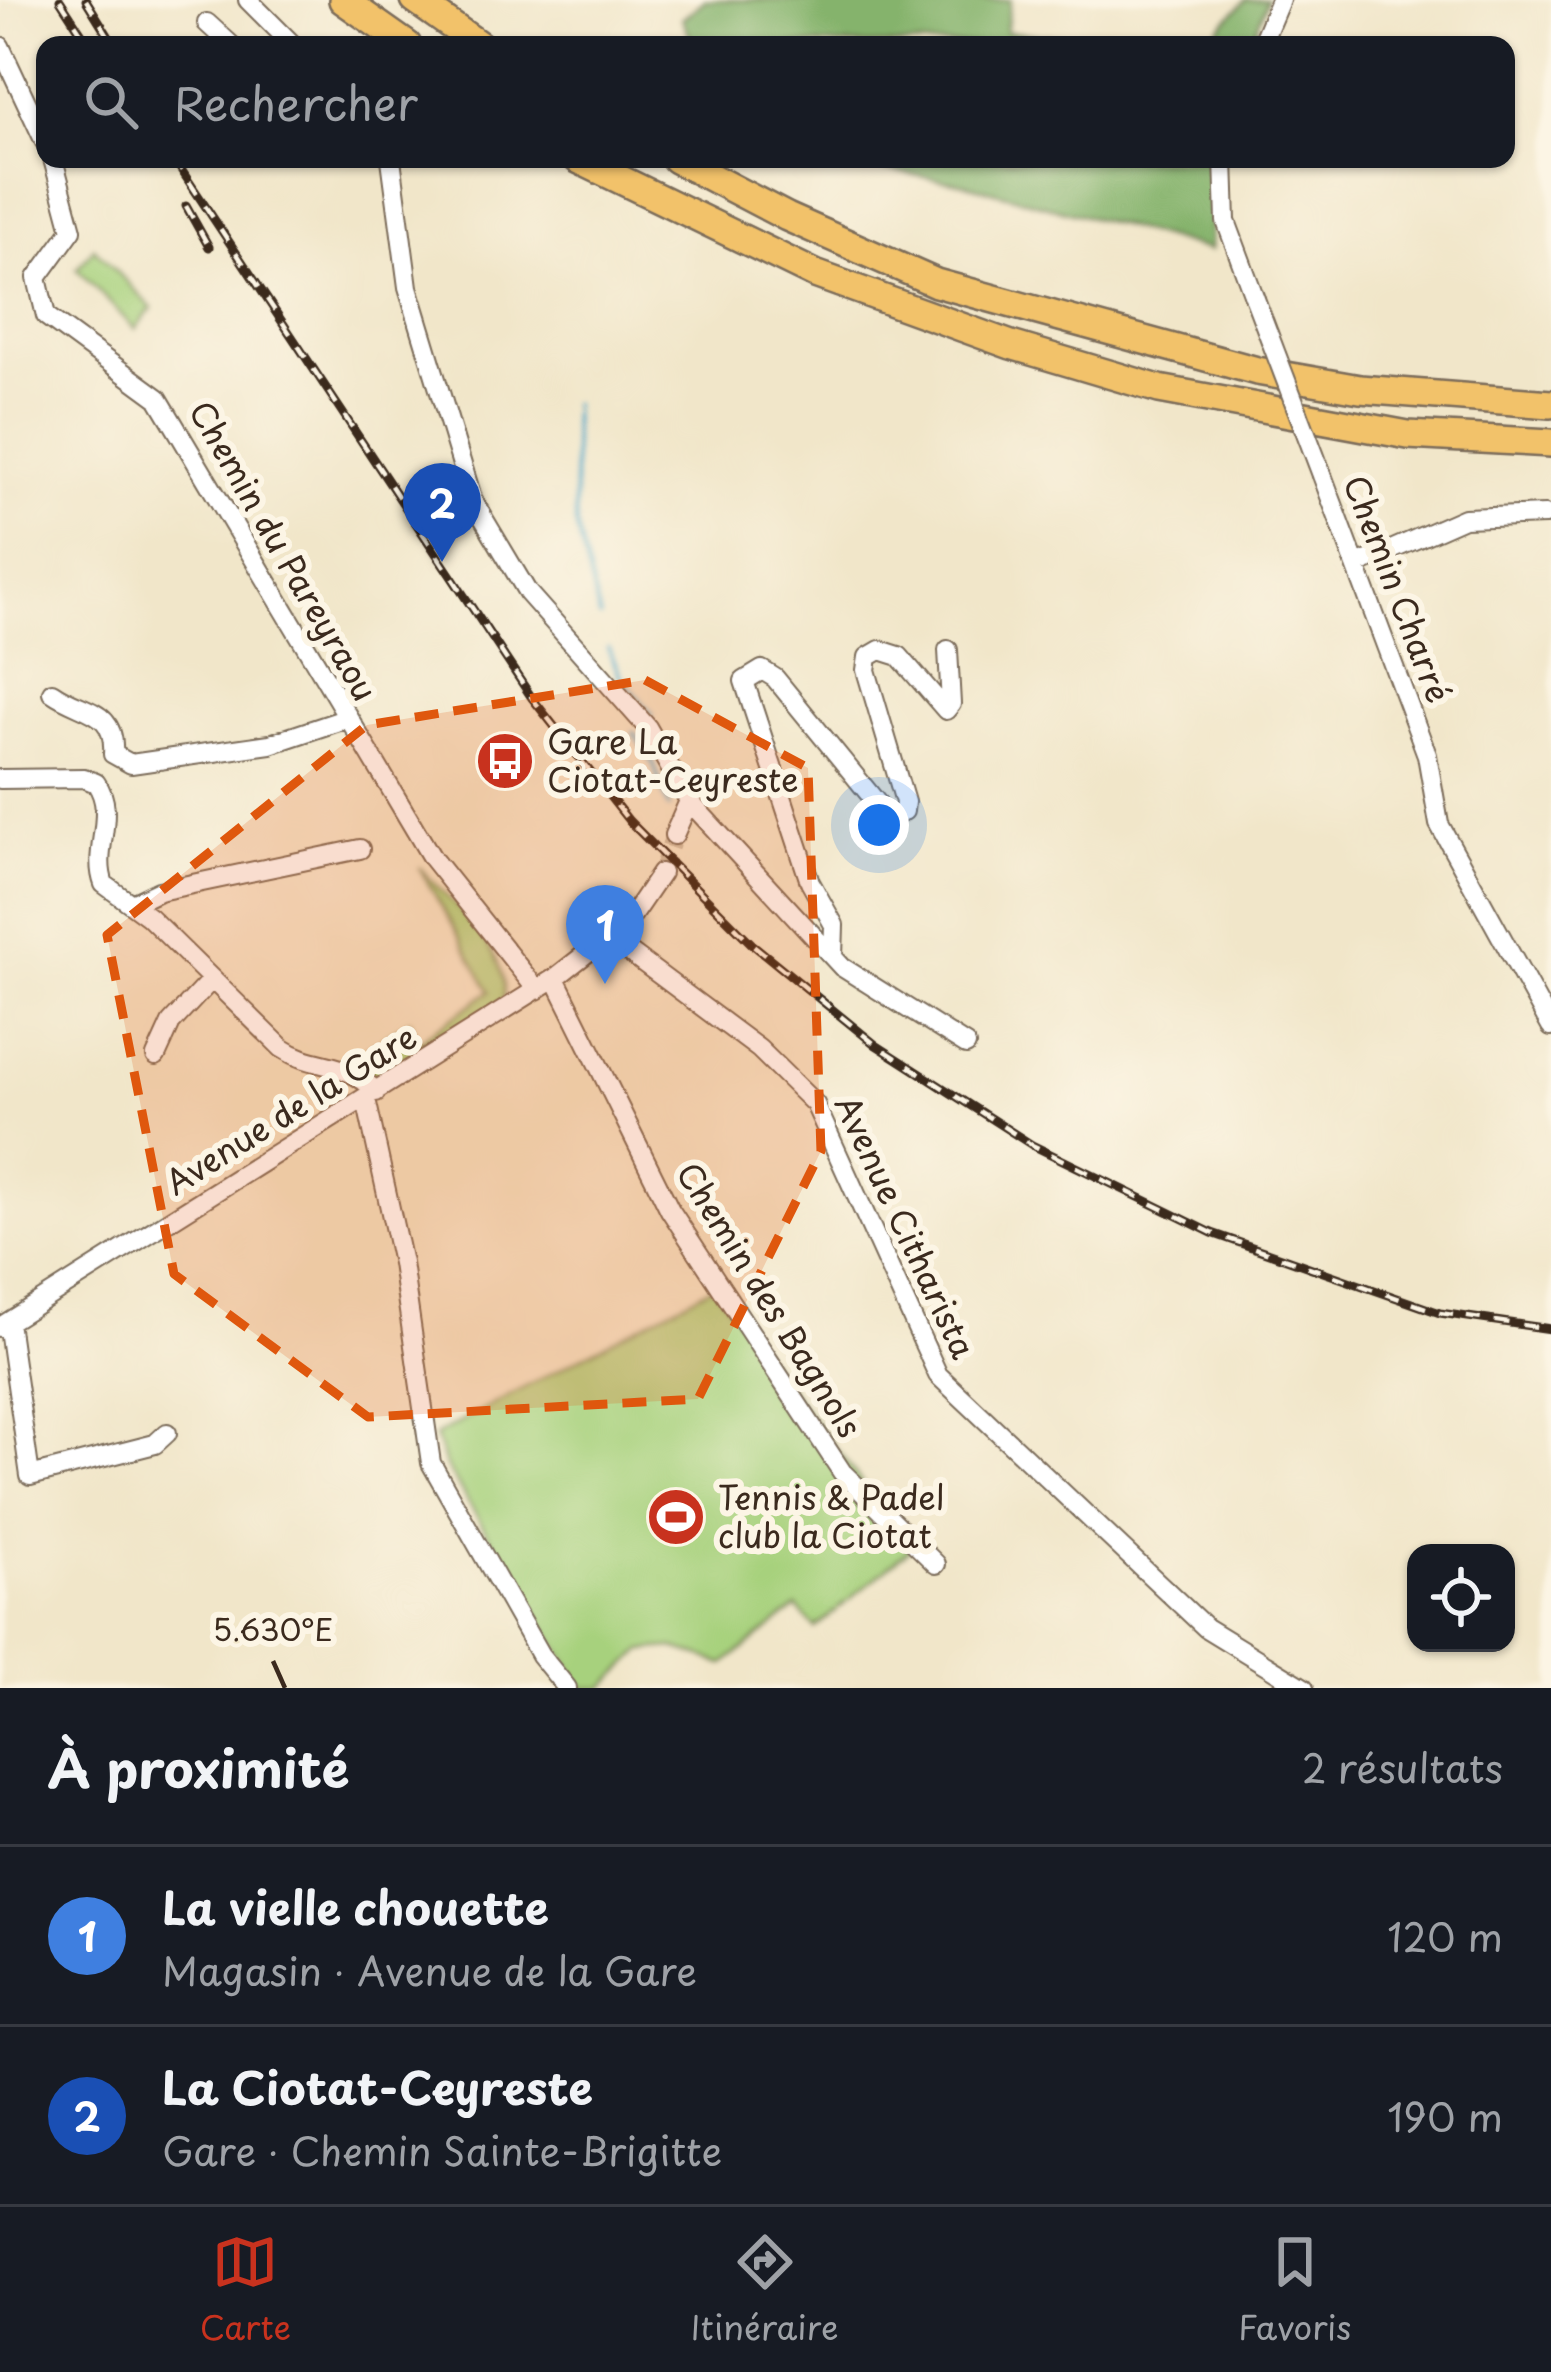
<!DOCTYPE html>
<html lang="fr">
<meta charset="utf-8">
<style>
body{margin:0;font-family:"Playpen Sans",sans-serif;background:#20242c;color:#f1f3f6}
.controls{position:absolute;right:36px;bottom:36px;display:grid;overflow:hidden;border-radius:24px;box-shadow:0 3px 9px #0004}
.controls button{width:108px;height:108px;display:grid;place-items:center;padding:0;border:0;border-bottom:3px solid #363941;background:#171b24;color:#f1f3f6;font:60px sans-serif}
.you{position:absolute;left:879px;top:825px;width:42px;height:42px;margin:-30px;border:9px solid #fff;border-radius:50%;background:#1a73e8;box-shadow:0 0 0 18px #1a73e833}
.badge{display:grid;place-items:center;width:78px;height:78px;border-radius:50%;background:#c8321e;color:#fff;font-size:39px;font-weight:700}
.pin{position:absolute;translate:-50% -99px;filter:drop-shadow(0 3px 6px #0008)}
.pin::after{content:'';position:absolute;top:63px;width:42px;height:36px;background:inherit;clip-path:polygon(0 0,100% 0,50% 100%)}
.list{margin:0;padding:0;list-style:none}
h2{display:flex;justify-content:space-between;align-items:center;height:156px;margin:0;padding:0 48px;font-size:51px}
h2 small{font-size:39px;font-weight:400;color:#9ea1a6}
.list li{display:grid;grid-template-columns:78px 1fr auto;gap:36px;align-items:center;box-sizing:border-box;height:180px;padding:0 48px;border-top:3px solid #363941}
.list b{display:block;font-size:45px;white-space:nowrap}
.list p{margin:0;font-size:39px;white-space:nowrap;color:#9ea1a6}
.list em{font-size:39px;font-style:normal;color:#9ea1a6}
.icon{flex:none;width:66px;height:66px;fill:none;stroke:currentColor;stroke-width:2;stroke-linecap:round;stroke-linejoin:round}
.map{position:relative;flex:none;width:1551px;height:1688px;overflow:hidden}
.search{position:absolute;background:#171b24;box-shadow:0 3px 9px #0004;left:36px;right:36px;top:36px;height:132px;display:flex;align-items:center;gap:30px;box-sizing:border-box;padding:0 42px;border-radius:24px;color:#9ea1a6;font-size:45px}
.sheet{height:516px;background:#171b24}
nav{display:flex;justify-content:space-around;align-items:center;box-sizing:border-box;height:168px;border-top:3px solid #363941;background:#171b24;font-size:33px;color:#9ea1a6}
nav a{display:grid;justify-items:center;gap:6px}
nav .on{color:#c8321e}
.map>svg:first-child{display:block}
</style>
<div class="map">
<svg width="1551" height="1688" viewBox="0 0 1551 1688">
<rect width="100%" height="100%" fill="#fcf5e5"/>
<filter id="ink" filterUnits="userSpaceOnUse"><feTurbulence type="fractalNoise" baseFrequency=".00833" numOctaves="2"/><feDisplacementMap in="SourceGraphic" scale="24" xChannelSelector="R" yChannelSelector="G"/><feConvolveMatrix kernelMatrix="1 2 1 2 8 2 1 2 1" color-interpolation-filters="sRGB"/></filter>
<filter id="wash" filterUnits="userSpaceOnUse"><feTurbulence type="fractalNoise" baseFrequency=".004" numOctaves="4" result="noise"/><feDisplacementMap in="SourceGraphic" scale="48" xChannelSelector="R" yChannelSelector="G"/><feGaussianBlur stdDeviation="2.7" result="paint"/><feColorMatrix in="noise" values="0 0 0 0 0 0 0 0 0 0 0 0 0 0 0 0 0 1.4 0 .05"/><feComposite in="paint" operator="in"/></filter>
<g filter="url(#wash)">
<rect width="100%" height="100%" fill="#f1e6c9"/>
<!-- green -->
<path fill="#a7d17d" stroke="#717e4e" stroke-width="3" d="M94,248L152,308L135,329L77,269Z
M419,867C448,901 517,955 502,1003L395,1072L377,1075L346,1063L410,1020L418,1042L490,991Z
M713,1286L911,1548L815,1628L797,1607L724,1664L675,1648L643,1650L603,1688H583L445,1465L435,1436Z"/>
<!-- forest -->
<path fill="#85b36c" stroke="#606e45" stroke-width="3" d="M705,0H1011L1006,32L1174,45H694L682,19Z
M1246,0H1267L1251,45H1203Z
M823,159H1213L1210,250L966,184Z"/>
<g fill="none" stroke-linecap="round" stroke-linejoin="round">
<!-- stream -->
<path stroke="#48a7c7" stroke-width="4.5" d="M572,404L576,525L600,617
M608,648L621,677L652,715
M634,733L653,763L669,807"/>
</g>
</g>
<g filter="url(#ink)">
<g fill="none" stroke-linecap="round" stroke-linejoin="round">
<!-- minor-tunnel -->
<path stroke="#cdc0a7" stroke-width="18" stroke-dasharray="18 9" stroke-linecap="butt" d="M661,873L674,835"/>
<defs>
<path id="minor" d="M248,0L293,45
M207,23L231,45
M1261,45L1280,0
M0,46L45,142
M53,159L72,230L37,278L46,316L158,398L432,858L537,990
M391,159L408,287L473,501L528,593L647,727L689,801L674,835
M1224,159L1226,221L1255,299
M1322,475L1427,755L1439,824L1551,1027
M1357,565L1464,518L1545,515
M52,692C83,714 116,708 113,754L131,764L270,744L345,719
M0,779L84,778L96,783C118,814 91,850 104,884L149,917L282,1048C316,1071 345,1058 376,1092
M689,801L842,967L966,1045
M134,903L159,891L360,849
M609,937L759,1049L815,1104L938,1375L1206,1628L1304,1688
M833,957L834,925L810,882L744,681L762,670L775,678L890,819L904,811L905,802L866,670L868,657L880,650L899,656L946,710L951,704L948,650
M555,978L670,1210L842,1472L936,1564
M156,1056L171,1023L212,979
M366,1099L402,1263L431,1463L540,1655L567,1688
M8,1322L30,1476L155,1444L167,1433
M0,1327L555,978L629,920L661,873"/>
<path id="highway" d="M343,0L407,45
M415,0L479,45
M578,159L815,274L1011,345L1159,389L1408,435L1551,443
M676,159L787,217L936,283L1257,371L1360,389L1551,404"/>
</defs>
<!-- minor casing -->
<use href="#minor" stroke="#7b6c5a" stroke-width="22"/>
<!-- highway casing -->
<use href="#highway" stroke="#7b6c5a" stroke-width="32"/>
<!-- minor -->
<use href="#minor" stroke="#fff" stroke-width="18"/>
<!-- highway -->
<use href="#highway" stroke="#f2c26a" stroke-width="27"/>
<defs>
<path id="rail" d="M60,0L89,45
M86,0L114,45
M174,159L532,698L629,821L752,944L876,1045L1032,1145L1212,1233L1440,1313L1551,1329
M186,206L209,247"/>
</defs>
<!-- rail casing -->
<use href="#rail" stroke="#3b2a1e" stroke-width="9"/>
<!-- rail -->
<use href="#rail" stroke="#fcf5e5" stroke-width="4.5" stroke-dasharray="14" stroke-linecap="butt"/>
<defs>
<path id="minor-bridge" d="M1255,299L1322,475"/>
</defs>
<!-- minor-bridge casing -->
<use href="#minor-bridge" stroke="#7b6c5a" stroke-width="22" stroke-linecap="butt"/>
<!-- minor-bridge -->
<use href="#minor-bridge" stroke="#fff" stroke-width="18"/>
</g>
</g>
<!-- marked area -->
<path fill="#df570d" fill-opacity="0.2" stroke="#df570d" stroke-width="9" stroke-dasharray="24 15" stroke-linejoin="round" d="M645,680L808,768L821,1151L698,1399L368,1417L174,1274L107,935L367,725Z"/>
<!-- ticks -->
<path fill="none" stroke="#3b2a1e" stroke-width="4.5" d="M273,1661L285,1688"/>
<!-- icons -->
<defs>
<symbol id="bus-disc" viewBox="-11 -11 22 22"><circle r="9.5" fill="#c8321e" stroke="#fcf5e5"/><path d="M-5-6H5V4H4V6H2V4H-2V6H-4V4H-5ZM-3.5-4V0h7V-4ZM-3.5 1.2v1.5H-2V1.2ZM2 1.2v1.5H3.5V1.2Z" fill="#fff"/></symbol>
<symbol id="stadium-disc" viewBox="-11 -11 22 22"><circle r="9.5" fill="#c8321e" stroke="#fcf5e5"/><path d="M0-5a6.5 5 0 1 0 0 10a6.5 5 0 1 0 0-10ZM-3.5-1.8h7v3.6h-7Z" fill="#fff"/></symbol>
</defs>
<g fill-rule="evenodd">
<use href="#bus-disc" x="472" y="728" width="66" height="66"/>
<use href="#stadium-disc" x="643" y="1484" width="66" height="66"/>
</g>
<g text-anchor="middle" stroke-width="12" stroke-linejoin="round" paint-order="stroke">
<!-- street labels -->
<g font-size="33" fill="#3b2a1e" stroke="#fcf5e5">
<text transform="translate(283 551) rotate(60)" y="12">Chemin du Pareyraou</text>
<text transform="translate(1397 589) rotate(69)" y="12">Chemin Charré</text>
<text transform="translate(291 1110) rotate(-32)" y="12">Avenue de la Gare</text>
<text transform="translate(905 1227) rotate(65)" y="12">Avenue Citharista</text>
<text transform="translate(769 1300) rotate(58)" y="12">Chemin des Bagnols</text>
</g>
<!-- poi labels -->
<g font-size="33" fill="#3b2a1e" stroke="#fcf5e5" text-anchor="start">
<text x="547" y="754">Gare La<tspan x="547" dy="38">Ciotat-Ceyreste</tspan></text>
<text x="718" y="1510">Tennis &amp; Padel<tspan x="718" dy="38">club la Ciotat</tspan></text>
</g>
</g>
<g font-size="30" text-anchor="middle" fill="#3b2a1e" stroke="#fcf5e5" stroke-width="12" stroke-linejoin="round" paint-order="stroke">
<text x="273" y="1641">5.630°E</text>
</g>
</svg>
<div class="controls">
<button><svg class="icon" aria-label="locate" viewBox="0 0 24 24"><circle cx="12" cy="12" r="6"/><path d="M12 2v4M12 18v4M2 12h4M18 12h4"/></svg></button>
</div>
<div class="you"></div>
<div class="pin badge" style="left:605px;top:984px;background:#3f7fe0">1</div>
<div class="pin badge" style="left:442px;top:562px;background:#1a4fb4">2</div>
<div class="search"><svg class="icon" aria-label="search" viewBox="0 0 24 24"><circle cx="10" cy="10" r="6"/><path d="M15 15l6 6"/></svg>Rechercher</div>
</div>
<section class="sheet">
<h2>À proximité<small>2 résultats</small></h2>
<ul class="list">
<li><span class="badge" style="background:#3f7fe0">1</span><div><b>La vielle chouette</b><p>Magasin · Avenue de la Gare</p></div><em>120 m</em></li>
<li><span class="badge" style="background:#1a4fb4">2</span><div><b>La Ciotat-Ceyreste</b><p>Gare · Chemin Sainte-Brigitte</p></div><em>190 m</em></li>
</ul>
</section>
<nav>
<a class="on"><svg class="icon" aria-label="map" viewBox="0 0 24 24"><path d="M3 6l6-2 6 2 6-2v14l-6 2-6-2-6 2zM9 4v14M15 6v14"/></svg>Carte</a>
<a><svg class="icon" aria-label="directions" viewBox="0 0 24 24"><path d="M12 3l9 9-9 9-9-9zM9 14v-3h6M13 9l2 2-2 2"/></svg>Itinéraire</a>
<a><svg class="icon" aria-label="saved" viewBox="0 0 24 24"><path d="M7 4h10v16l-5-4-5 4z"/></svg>Favoris</a>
</nav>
